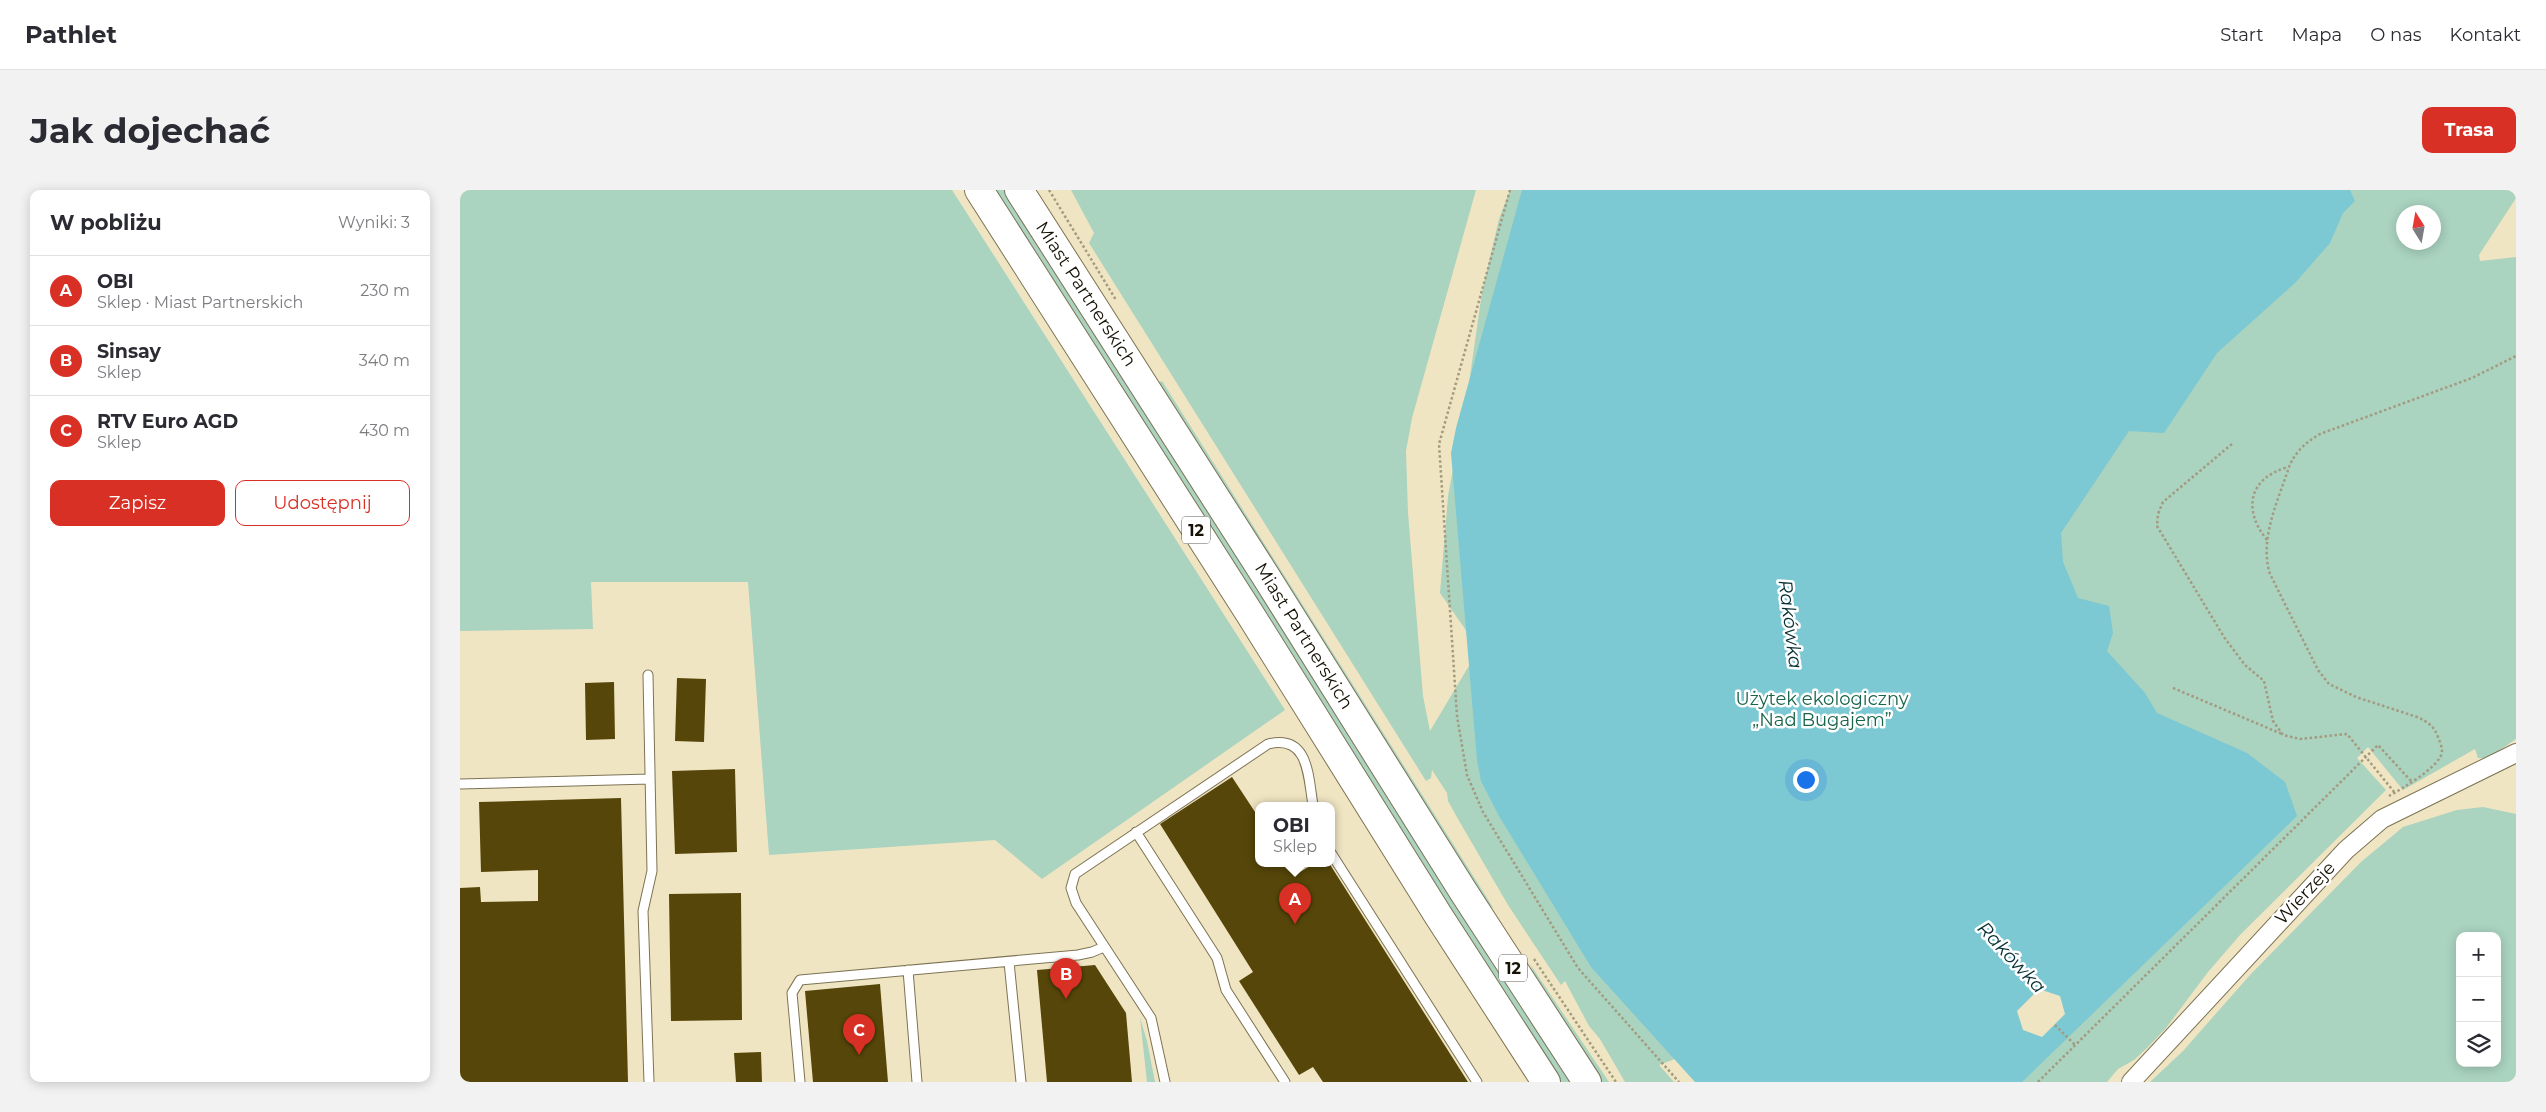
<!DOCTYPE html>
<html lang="pl">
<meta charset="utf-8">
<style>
body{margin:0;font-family:Montserrat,sans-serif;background:#f2f2f3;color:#2b2b33}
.controls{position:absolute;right:15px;bottom:15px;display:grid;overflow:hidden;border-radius:10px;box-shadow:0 2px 12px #0003}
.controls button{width:45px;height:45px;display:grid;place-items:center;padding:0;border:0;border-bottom:1px solid #e1e1e2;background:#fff;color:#2b2b33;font:25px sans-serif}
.compass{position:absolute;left:1936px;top:15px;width:45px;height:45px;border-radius:50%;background:#fff;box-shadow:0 2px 12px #0003;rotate:349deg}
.you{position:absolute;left:1345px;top:589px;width:18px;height:18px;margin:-12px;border:4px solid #fff;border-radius:50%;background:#1a73e8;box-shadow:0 0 0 8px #1a73e833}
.badge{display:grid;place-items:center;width:32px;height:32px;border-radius:50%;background:#d93025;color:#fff;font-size:16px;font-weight:700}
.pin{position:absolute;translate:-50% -41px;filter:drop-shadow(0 1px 2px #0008)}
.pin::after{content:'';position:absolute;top:26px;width:18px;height:15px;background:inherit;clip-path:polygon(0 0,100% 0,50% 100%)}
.popup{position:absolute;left:795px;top:612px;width:80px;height:65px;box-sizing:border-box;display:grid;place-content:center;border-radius:10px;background:#fff;filter:drop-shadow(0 1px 4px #0005);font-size:16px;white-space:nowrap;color:#7c7c81}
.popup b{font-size:19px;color:#2b2b33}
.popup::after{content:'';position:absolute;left:50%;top:100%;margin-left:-10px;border:10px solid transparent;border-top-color:#fff}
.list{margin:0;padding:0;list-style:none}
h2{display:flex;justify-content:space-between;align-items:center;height:65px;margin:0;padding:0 20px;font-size:21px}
h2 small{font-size:16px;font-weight:400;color:#7c7c81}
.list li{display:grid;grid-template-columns:32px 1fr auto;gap:15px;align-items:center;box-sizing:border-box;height:70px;padding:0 20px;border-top:1px solid #e1e1e2}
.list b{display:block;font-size:19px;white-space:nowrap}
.list p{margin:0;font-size:16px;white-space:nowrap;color:#7c7c81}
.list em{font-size:16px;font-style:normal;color:#7c7c81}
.actions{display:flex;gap:10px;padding:15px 20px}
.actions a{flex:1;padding:11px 0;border:1px solid #d93025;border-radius:10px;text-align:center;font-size:18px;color:#d93025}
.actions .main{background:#d93025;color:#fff}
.icon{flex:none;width:28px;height:28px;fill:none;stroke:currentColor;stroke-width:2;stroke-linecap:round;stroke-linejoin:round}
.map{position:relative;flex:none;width:2056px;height:892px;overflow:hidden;border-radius:10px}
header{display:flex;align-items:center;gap:30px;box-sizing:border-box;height:70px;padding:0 25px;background:#fff;border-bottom:1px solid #e1e1e2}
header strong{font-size:24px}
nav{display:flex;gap:28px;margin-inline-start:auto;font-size:18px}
.intro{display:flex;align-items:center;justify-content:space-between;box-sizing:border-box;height:120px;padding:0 30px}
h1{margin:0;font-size:35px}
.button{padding:12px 22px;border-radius:10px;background:#d93025;color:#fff;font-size:18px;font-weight:700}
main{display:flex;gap:30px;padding:0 30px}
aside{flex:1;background:#fff;border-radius:10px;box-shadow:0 2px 12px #0003}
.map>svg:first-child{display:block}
</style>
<header>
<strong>Pathlet</strong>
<nav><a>Start</a><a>Mapa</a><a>O nas</a><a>Kontakt</a></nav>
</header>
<div class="intro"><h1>Jak dojechać</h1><a class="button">Trasa</a></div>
<main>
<aside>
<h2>W pobliżu<small>Wyniki: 3</small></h2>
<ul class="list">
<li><span class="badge">A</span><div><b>OBI</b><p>Sklep · Miast Partnerskich</p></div><em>230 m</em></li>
<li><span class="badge">B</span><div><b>Sinsay</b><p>Sklep</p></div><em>340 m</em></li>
<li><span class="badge">C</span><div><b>RTV Euro AGD</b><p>Sklep</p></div><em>430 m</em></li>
</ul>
<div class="actions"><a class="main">Zapisz</a><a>Udostępnij</a></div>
</aside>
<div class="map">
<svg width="2056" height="892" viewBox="0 0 2056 892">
<rect width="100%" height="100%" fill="#f0e5c2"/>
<!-- green -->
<path fill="#aad3c0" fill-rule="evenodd" d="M0,0H492L825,520L582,689L535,650L309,665L288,392H131L133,439L0,441Z
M531,0H549L1116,892H1099Z
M611,0H1016L952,228L946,261L948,323L963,506L970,541L1019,459L980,403L988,306L1009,193L1022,102L1039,29L1050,0H2056V8L2019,65L2020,71L2056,67V549L2028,568H2018L2015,559L1943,600L1908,557L1897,568L1926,600L1780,745L1748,782L1706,838L1688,857L1674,870L1658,879L1647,892H1297L1260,852L1199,875L1214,892H1165L1140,849L1129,836L1105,791L1101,795L1048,715L998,629L988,611L987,603L972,580L971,588L966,591L629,53L634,43ZM1944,22H1974V52H1944Z
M702,191L1034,719L1015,701L695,194Z
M2023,617L2056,624V892H1690L1723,861L1790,785L1901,672L1943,637L1997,620ZM2000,746H2037V873H2000Z
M1070,774L1149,892H1141C1113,854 1086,818 1070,774Z
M680,828L687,851L695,892H687Z"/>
<!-- water -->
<path fill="#7cc8d3" d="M1062,0H1890L1895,11L1883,23L1870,53L1835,93L1757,163L1704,243L1669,241L1601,343L1603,372L1618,408L1649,416L1653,443L1647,461L1685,503L1697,523L1787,563L1825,592L1837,626L1562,892H1235L1131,777L1039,626L1021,591L1017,570L991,263L996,238Z"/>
<!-- pier -->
<path fill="#f0e5c2" d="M1579,799L1600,806L1605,824L1582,847L1563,840L1557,821Z"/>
<!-- building -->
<path fill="#564609" d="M217,488L246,489L244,552L215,551Z
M154,492L155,549L126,550L125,493Z
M275,579L277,662L215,664L212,581Z
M772,587L799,628V673H827L835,685L855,673H869L1008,892H863L853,877L839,885L779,791L793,782L700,634Z
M161,608L168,892H0V698L20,697L21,712L78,711V680L21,682L19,612Z
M281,703L282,830L211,831L209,704Z
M635,775L666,823L672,892H587L577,780Z
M420,794L428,892H353L345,801Z
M301,862L302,892H276L274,863Z"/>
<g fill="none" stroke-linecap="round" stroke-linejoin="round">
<defs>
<path id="service" d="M188,485L192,681L183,721L189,892
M0,594L190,589
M676,642L757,768L766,800L825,892
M871,663L1017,892
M549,772L561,892
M448,780L457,892
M340,892L332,803L340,790L618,765L632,762L644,757
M705,892L691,828L616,713L611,698L615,684L808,554C849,544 848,586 853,615"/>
<path id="minor" d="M1671,892L1886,660L1922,629L2056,563"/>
<path id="primary" d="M519,0L790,424L978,725L1086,892
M559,0L805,385L1003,701L1127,892"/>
</defs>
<!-- service casing -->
<use href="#service" stroke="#7d7354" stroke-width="11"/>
<!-- minor casing -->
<use href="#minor" stroke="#7d7354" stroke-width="20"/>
<!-- primary casing -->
<use href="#primary" stroke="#7d7354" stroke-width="30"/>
<!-- path -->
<path stroke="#a39a7f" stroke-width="2.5" stroke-dasharray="2.5 2.5" stroke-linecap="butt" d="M589,0L656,110
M1050,0L979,254L997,526L1007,585L1023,622L1118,778L1219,892
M1772,254L1703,312L1698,324L1697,336L1764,447L1785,475L1804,491L1813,531L1823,545L1840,549L1887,544L1935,603
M1807,350C1782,319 1789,288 1828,277
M1713,498L1822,544
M1929,606C1941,599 1980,577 1982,562C1982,557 1980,552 1978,547C1974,536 1968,532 1957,527L1896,507L1869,494L1858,480L1810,384C1799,349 1818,311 1829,277C1835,262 1846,252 1860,244L2012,188L2056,166
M1074,769L1156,892
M1595,835L1615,855
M1578,892L1918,555L1951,591"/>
<!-- service -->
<use href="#service" stroke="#fff" stroke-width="9"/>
<!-- minor -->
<use href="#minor" stroke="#fff" stroke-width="18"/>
<!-- primary -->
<use href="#primary" stroke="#fff" stroke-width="28"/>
</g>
<g text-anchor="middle" stroke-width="5" stroke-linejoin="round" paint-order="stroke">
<!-- shield labels -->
<g fill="#fff" stroke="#5c5951" stroke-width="1">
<rect x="722" y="326.5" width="28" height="27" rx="4"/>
<rect x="1039" y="764.5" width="28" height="27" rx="4"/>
</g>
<g font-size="16" font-weight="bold" fill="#161206">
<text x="736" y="346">12</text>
<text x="1053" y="784">12</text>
</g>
<!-- street labels -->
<g font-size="18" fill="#161206" stroke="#fff">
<text transform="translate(626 104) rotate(57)" y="6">Miast Partnerskich</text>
<text transform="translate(844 446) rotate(58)" y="6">Miast Partnerskich</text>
<text transform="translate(1845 703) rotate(-47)" y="6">Wierzeje</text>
</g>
<!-- park labels -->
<g font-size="18" fill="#186549" stroke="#fff">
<text x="1362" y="515">Użytek ekologiczny<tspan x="1362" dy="21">„Nad Bugajem”</tspan></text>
</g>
<!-- water labels -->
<g font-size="19" font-style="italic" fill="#093035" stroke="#fff">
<text transform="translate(1331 434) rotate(83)" y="7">Rakówka</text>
<text transform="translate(1552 767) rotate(47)" y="7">Rakówka</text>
</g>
</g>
</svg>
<div class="controls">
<button>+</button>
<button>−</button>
<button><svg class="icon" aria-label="layers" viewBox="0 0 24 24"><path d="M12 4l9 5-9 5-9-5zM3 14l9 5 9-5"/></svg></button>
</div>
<svg class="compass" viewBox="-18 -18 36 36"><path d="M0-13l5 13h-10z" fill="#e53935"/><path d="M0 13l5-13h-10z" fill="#7c7c81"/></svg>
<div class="you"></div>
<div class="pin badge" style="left:835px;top:734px">A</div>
<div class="popup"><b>OBI</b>Sklep</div>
<div class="pin badge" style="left:606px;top:809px">B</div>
<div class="pin badge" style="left:399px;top:865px">C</div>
</div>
</main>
